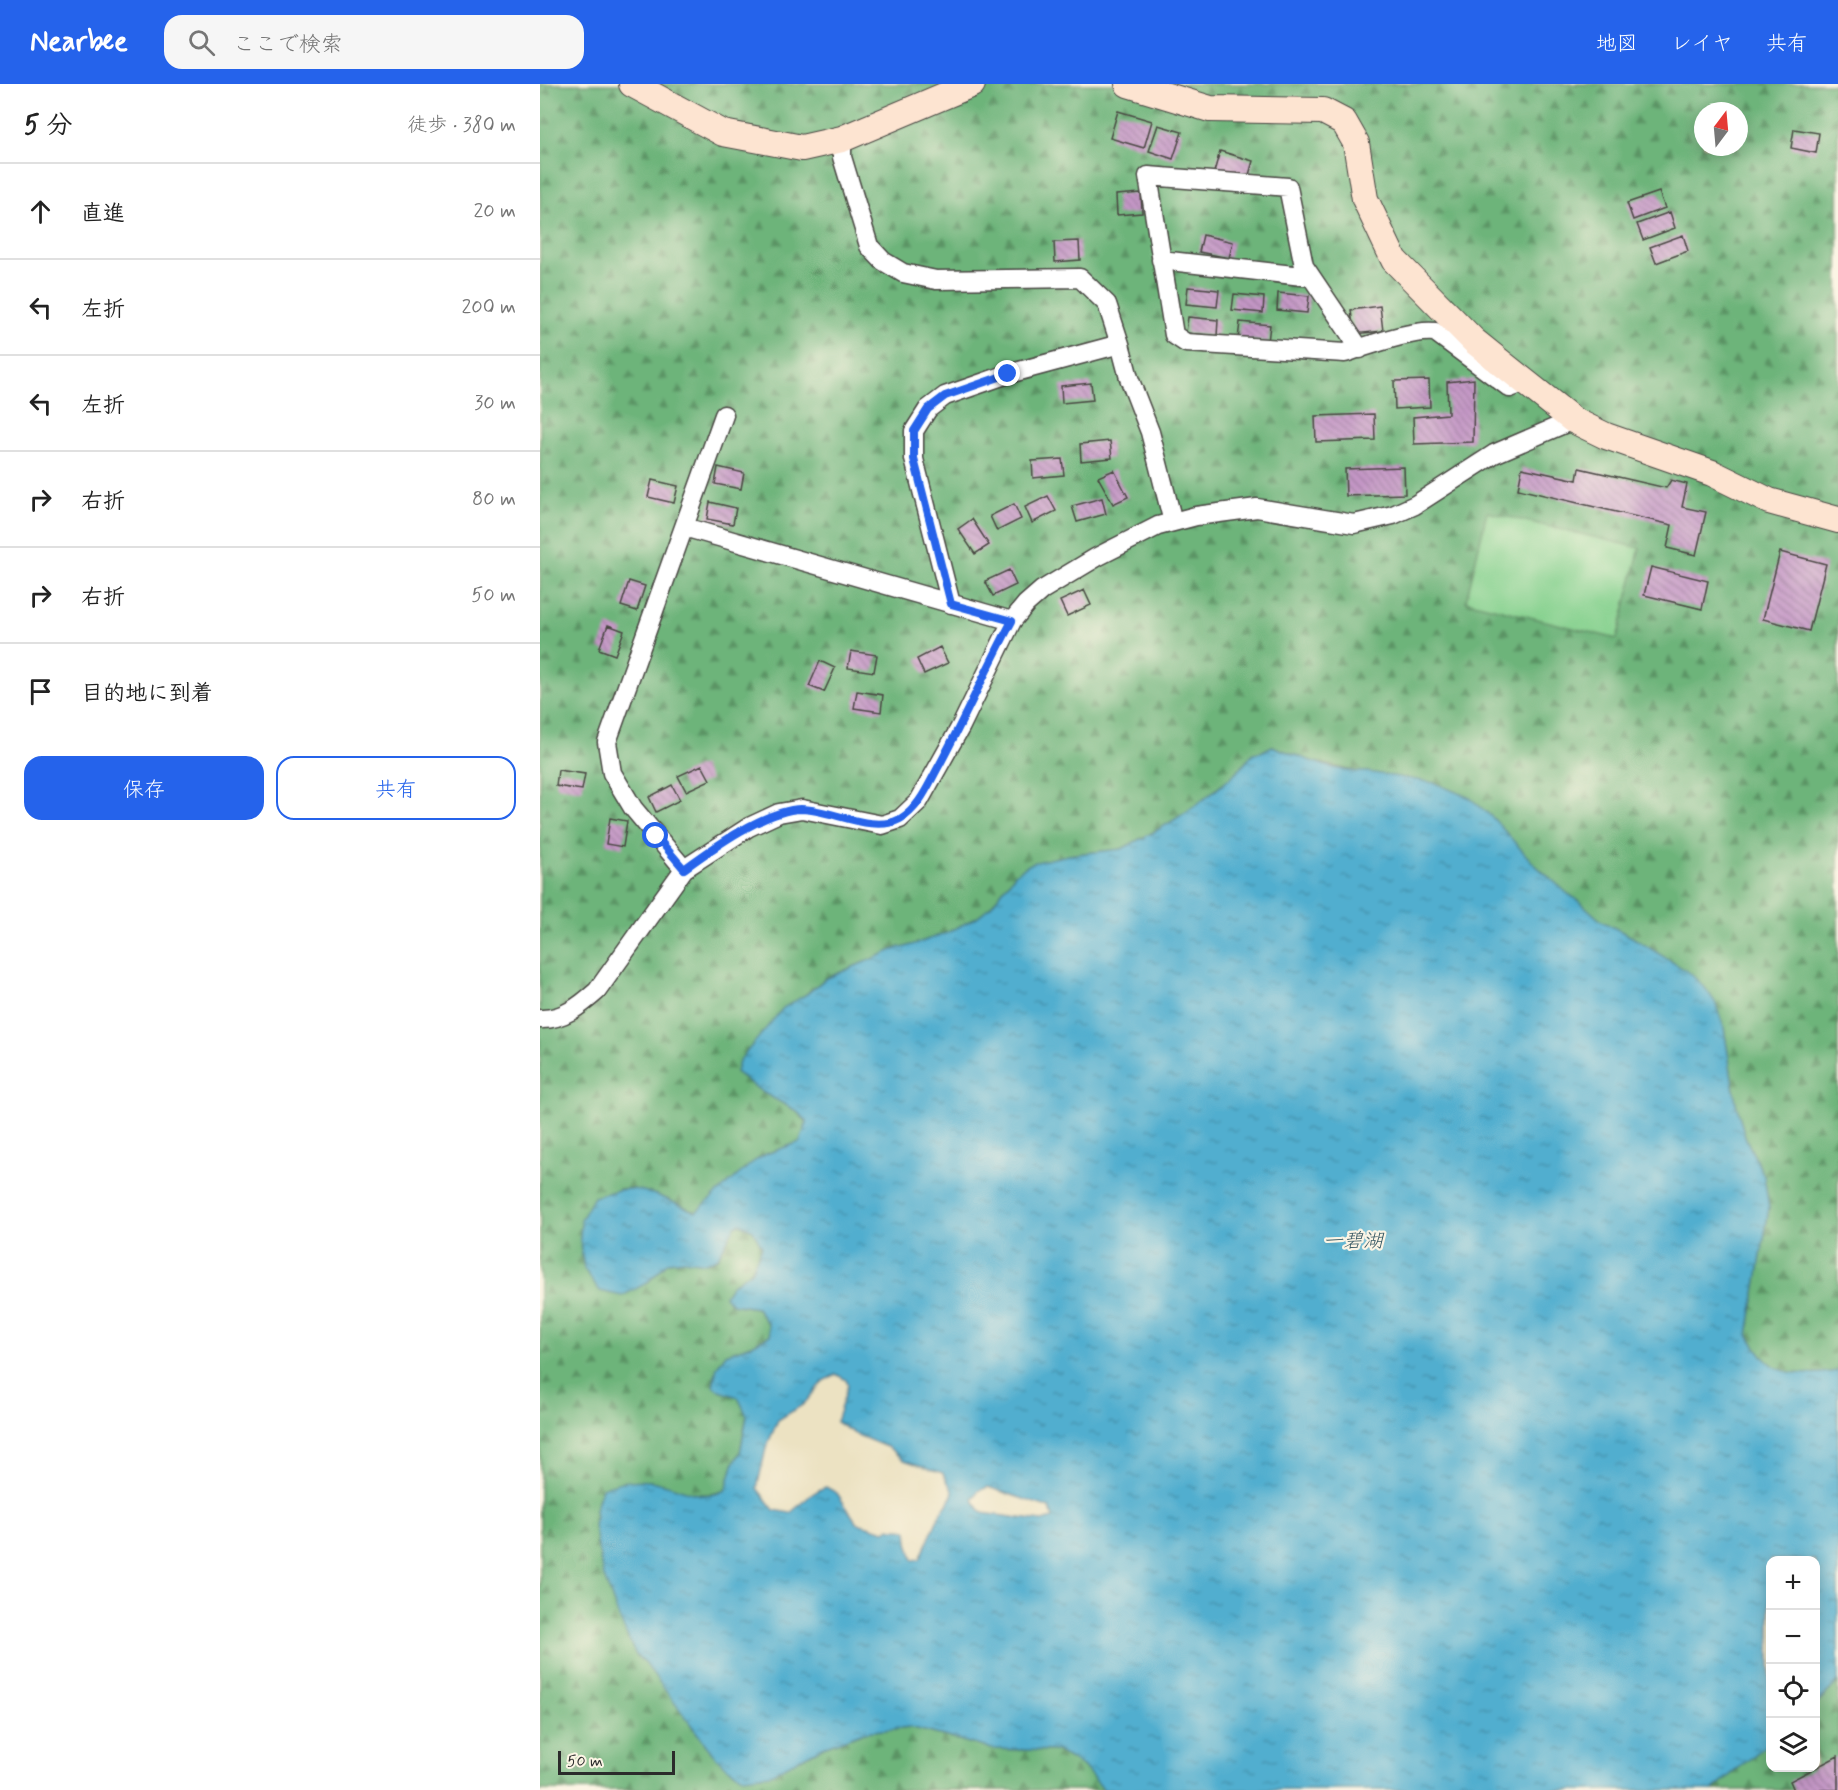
<!DOCTYPE html>
<html lang="ja">
<meta charset="utf-8">
<style>
body{margin:0;font-family:Mynerve,"Klee One",sans-serif;background:#f6f6f6;color:#222}
.controls{position:absolute;right:18px;bottom:18px;display:grid;overflow:hidden;border-radius:12px;box-shadow:0 3px 15px #0003}
.controls button{width:54px;height:54px;display:grid;place-items:center;padding:0;border:0;border-bottom:2px solid #e0e0e0;background:#fff;color:#222;font:30px sans-serif}
.compass{position:absolute;left:1154px;top:18px;width:54px;height:54px;border-radius:50%;background:#fff;box-shadow:0 3px 15px #0003;rotate:16deg}
.scale{position:absolute;left:18px;bottom:15px;width:117px;box-sizing:border-box;padding-left:6px;border:3px solid #2b2b2b;border-top:0;font-size:16px;line-height:21px;white-space:nowrap;color:#2b2b2b;-webkit-text-stroke:4px #fcf5e5;paint-order:stroke}
.stop{position:absolute;width:18px;height:18px;margin:-14px;border:4px solid #2563eb;border-radius:50%;background:#fff}
.stop.end{background:#2563eb;border-color:#fff;box-shadow:0 2px 6px #0008}
.list{margin:0;padding:0;list-style:none}
h2{display:flex;justify-content:space-between;align-items:center;height:78px;margin:0;padding:0 24px;font-size:26px}
h2 small{font-size:20px;font-weight:400;color:#767676}
.list li{display:grid;grid-template-columns:39px 1fr auto;gap:18px;align-items:center;box-sizing:border-box;height:96px;padding:0 24px;border-top:2px solid #e0e0e0}
.list b{display:block;font-size:22px;white-space:nowrap}
.list em{font-size:20px;font-style:normal;color:#767676}
.actions{display:flex;gap:12px;padding:18px 24px}
.actions a{flex:1;padding:14px 0;border:2px solid #2563eb;border-radius:18px;text-align:center;font-size:21px;color:#2563eb}
.actions .main{background:#2563eb;color:#fff}
.icon{flex:none;width:33px;height:33px;fill:none;stroke:currentColor;stroke-width:2;stroke-linecap:round;stroke-linejoin:round}
.map{position:relative;flex:none;width:1298px;height:1706px;overflow:hidden}
header{display:flex;align-items:center;gap:36px;box-sizing:border-box;height:84px;padding:0 30px;background:#2563eb;color:#fff}
header strong{font-size:28px}
nav{display:flex;gap:33px;margin-inline-start:auto;font-size:21px}
.search{width:420px;height:54px;background:#f6f6f6;display:flex;align-items:center;gap:15px;box-sizing:border-box;padding:0 21px;border-radius:18px;color:#767676;font-size:22px}
main{display:flex}
aside{flex:1;background:#fff}
.map>svg:first-child{display:block}
</style>
<header>
<strong>Nearbee</strong>
<div class="search"><svg class="icon" aria-label="search" viewBox="0 0 24 24"><circle cx="10" cy="10" r="6"/><path d="M15 15l6 6"/></svg>ここで検索</div>
<nav><a>地図</a><a>レイヤ</a><a>共有</a></nav>
</header>
<main>
<aside>
<h2>5 分<small>徒歩 · 380 m</small></h2>
<ul class="list">
<li><svg class="icon" aria-label="ahead" viewBox="0 0 24 24"><path d="M12 20V5M6 11l6-6 6 6"/></svg><div><b>直進</b></div><em>20 m</em></li>
<li><svg class="icon" aria-label="left" viewBox="0 0 24 24"><path d="M17 20v-9H6M10 6l-5 5 5 5"/></svg><div><b>左折</b></div><em>200 m</em></li>
<li><svg class="icon" aria-label="left" viewBox="0 0 24 24"><path d="M17 20v-9H6M10 6l-5 5 5 5"/></svg><div><b>左折</b></div><em>30 m</em></li>
<li><svg class="icon" aria-label="right" viewBox="0 0 24 24"><path d="M7 20v-9h11M14 6l5 5-5 5"/></svg><div><b>右折</b></div><em>80 m</em></li>
<li><svg class="icon" aria-label="right" viewBox="0 0 24 24"><path d="M7 20v-9h11M14 6l5 5-5 5"/></svg><div><b>右折</b></div><em>50 m</em></li>
<li><svg class="icon" aria-label="arrive" viewBox="0 0 24 24"><path d="M6 21V4h12l-3 4 3 4H6"/></svg><div><b>目的地に到着</b></div></li>
</ul>
<div class="actions"><a class="main">保存</a><a>共有</a></div>
</aside>
<div class="map">
<svg width="1298" height="1706" viewBox="0 0 1298 1706">
<defs>
<pattern id="forest-firs" width="22" height="20" patternUnits="userSpaceOnUse" patternTransform="scale(1.5)"><rect width="22" height="20" fill="#6db47a"/><path d="M5 1l3.5 6h-7zM16 11l3.5 6h-7z" fill="#5a9364"/></pattern>
<pattern id="water-ripples" width="26" height="14" patternUnits="userSpaceOnUse" patternTransform="scale(1.5)"><rect width="26" height="14" fill="#51aecf"/><path d="M2 4q2-2 4 0t4 0M15 11q2-2 4 0t4 0" fill="none" stroke="#438ea8"/></pattern>
<pattern id="building-back-hatch" width="6" height="6" patternUnits="userSpaceOnUse" patternTransform="scale(1.5)"><rect width="6" height="6" fill="#c497c6"/><path d="M-1 5l2 2M0 0l6 6M5-1l2 2" fill="none" stroke="#9f7ba1"/></pattern>
</defs>
<rect width="100%" height="100%" fill="#fcf5e5"/>
<filter id="ink" filterUnits="userSpaceOnUse"><feTurbulence type="fractalNoise" baseFrequency=".0167" numOctaves="2"/><feDisplacementMap in="SourceGraphic" scale="12" xChannelSelector="R" yChannelSelector="G"/><feConvolveMatrix kernelMatrix="1 2 1 2 8 2 1 2 1" color-interpolation-filters="sRGB"/></filter>
<filter id="wash" filterUnits="userSpaceOnUse"><feTurbulence type="fractalNoise" baseFrequency=".008" numOctaves="4" result="noise"/><feDisplacementMap in="SourceGraphic" scale="24" xChannelSelector="R" yChannelSelector="G"/><feGaussianBlur stdDeviation="1.35" result="paint"/><feColorMatrix in="noise" values="0 0 0 0 0 0 0 0 0 0 0 0 0 0 0 0 0 1.4 0 .05"/><feComposite in="paint" operator="in"/></filter>
<g filter="url(#wash)">
<rect width="100%" height="100%" fill="#ece2c2"/>
<!-- forest -->
<path fill="url(#forest-firs)" stroke="#4c7052" stroke-width="1.5" fill-rule="evenodd" d="M0,0H1298V1287C1276,1290 1246,1294 1228,1278C1220,1271 1214,1259 1208,1251L1229,1124L1224,1092L1205,1053L1196,1019L1184,944L1166,905L1149,889L1092,853L1061,837L1039,817L1028,810L994,780L976,761L836,690L828,688H819L770,677L732,662L721,668L713,669C694,697 635,738 604,753L606,755H600L582,765L528,771L476,789L451,822L437,833L407,849L363,864L360,863L285,895L234,936L223,949L196,988L223,1008L255,1026L267,1038L260,1058L226,1070L156,1128C132,1118 105,1103 79,1105L107,1199L128,1178L144,1176L166,1179L178,1174L195,1142L200,1140L213,1146L222,1163L211,1187L191,1202L192,1220L217,1224L228,1240L231,1251L214,1260L186,1270L180,1307L198,1313L207,1331L200,1369L193,1381L186,1406C161,1417 135,1404 110,1397L55,1426L56,1433L54,1442L96,1571L105,1579L261,1675L283,1663L324,1648L370,1643L452,1665L517,1667L543,1682L564,1706H0ZM1163,27H1199V63H1163Z
M1298,1598V1706H1172L1230,1658V1684H1276V1620Z"/>
<!-- pitch -->
<path fill="#87d290" stroke="#597e5e" stroke-width="1.5" d="M947,428L1100,464L1077,555L926,517Z"/>
<!-- water -->
<path fill="url(#water-ripples)" stroke="#3e6c7d" stroke-width="1.5" fill-rule="evenodd" d="M732,662C761,673 796,689 828,688L895,699L930,714L953,734L994,780L1028,810L1039,817L1061,837L1092,853L1150,889L1166,905L1175,918L1184,944L1196,1019L1205,1053L1224,1092L1229,1124L1208,1251C1214,1259 1220,1271 1228,1278C1246,1294 1276,1290 1298,1287V1598L1276,1620V1476H1230V1658L1172,1706H564L543,1682L517,1667L452,1665L370,1643L324,1648L283,1663L231,1690L203,1693L185,1682L172,1669L105,1579L96,1571L79,1534L63,1490L54,1441L56,1433L55,1426L62,1404C78,1398 91,1395 108,1397C137,1399 157,1420 186,1406L193,1381L200,1369L207,1332L198,1313L180,1307L173,1302L177,1283L186,1270L214,1260L230,1251L228,1240L217,1224L192,1220L185,1212L191,1202L211,1187L222,1163L213,1146L200,1140L195,1142L178,1173L166,1179L144,1176L128,1178L107,1199L82,1212L60,1207L44,1185L40,1157L41,1136L54,1113C65,1110 78,1104 90,1105C110,1106 137,1120 156,1128L213,1078L226,1070L260,1058L267,1037L255,1026L222,1008L196,988L199,977L243,924L267,910L285,895L360,863L363,864L407,849L437,833L451,822L476,789L492,779L528,771L582,765L600,755H605L604,753C635,738 694,697 713,669L721,668ZM296,1290L306,1296L308,1301L296,1338L315,1350L349,1364L364,1376L403,1389L413,1408L410,1417L401,1428L380,1475L373,1476L368,1458L367,1446C360,1444 355,1446 349,1444L345,1447L317,1439L297,1409L286,1403C272,1407 262,1420 250,1429L234,1426L217,1404L226,1364L238,1336L264,1320L283,1297ZM448,1403L510,1424L513,1434L502,1437L442,1429L433,1416L438,1407Z"/>
<g id="blocks">
<!-- building -->
<path fill="url(#building-back-hatch)" d="M578,27L612,37L604,64L570,54Z
M618,41L642,48L633,75L609,67Z
M1254,45L1279,49L1276,69L1251,64Z
M680,67L713,77L707,98L674,88Z
M1119,108L1125,124L1093,136L1087,119Z
M601,109L602,129L577,131L576,111Z
M1130,128L1135,144L1103,156L1097,140Z
M663,151L693,158L689,174L659,168Z
M1143,151L1148,167L1116,179L1110,163Z
M539,157L540,176L515,178L514,158Z
M648,203L679,206L677,223L646,220Z
M738,209L769,212L767,229L737,226Z
M694,210L724,213L723,229L692,226Z
M840,222L843,247L814,250L811,226Z
M648,233L678,236L677,252L646,249Z
M700,238L730,241L728,258L698,255Z
M934,295L933,358L874,360L873,333L908,330L907,298Z
M889,296L890,323L855,325L854,297Z
M551,299L553,316L522,319L521,302Z
M834,330L835,356L776,358L775,332Z
M570,357L572,374L541,377L540,360Z
M522,375L524,391L493,394L492,377Z
M178,383L204,389L201,405L175,400Z
M864,383L865,410L806,412L805,385Z
M982,384L1037,396L1039,384L1126,404L1131,396L1147,400L1142,423L1166,428L1156,471L1127,464L1132,441L978,405Z
M574,386L588,413L573,420L558,393Z
M112,396L138,402L134,419L108,413Z
M508,412L516,427L492,439L485,423Z
M562,414L566,430L537,438L532,422Z
M170,418L196,424L193,440L167,435Z
M474,420L481,435L457,447L450,432Z
M432,435L449,461L435,470L418,445Z
M1240,468L1286,480L1269,547L1223,535Z
M1111,483L1168,497L1162,525L1104,511Z
M469,486L476,501L453,512L445,497Z
M89,497L105,502L97,527L81,522Z
M544,506L551,521L527,532L520,517Z
M68,541L84,547L75,571L59,565Z
M400,563L408,579L384,590L377,575Z
M311,567L337,571L334,588L308,584Z
M280,577L295,584L284,608L269,602Z
M317,607L343,611L341,628L314,624Z
M162,681L170,696L146,707L138,692Z
M18,686L45,690L42,706L16,702Z
M132,701L140,716L116,728L109,713Z
M70,734L87,737L83,763L66,760Z
M1298,1672V1706H1254L1250,1697Z"/>
</g>
</g>
<g filter="url(#ink)">
<use href="#blocks" fill-opacity="0" stroke="#484642" stroke-width="1.5"/>
<g fill="none" stroke-linecap="round" stroke-linejoin="round">
<defs>
<path id="street" d="M302,55V73L329,162L343,177L363,189L396,196L540,194L567,220L580,260L589,294L610,348L633,438
M621,176L771,193
M820,265L764,182L748,103L608,92L634,251L646,259L805,269C828,262 873,245 895,248L970,304L986,298
M144,443L472,537
M411,520L374,375V347L388,325L405,312L468,290L580,260
M144,785L93,724L72,689L67,658L184,331
M0,935C23,936 41,921 57,907L144,785L209,743L239,729L262,725L342,741L360,735L379,717L421,642L472,537L486,520L502,506L557,473L618,442L656,432L717,424L814,440L853,431L875,421L954,370L1033,336"/>
<path id="secondary" d="M92,0L183,49L262,64L302,55L432,0
M588,0L670,25L783,27L804,38L816,59L825,115L854,176L934,257L1033,336L1066,352L1172,389L1229,417L1298,436"/>
</defs>
<!-- street casing -->
<use href="#street" stroke="#484642" stroke-width="21"/>
<!-- secondary casing -->
<use href="#secondary" stroke="#484642" stroke-width="28"/>
<!-- street -->
<use href="#street" stroke="#fff" stroke-width="18"/>
<!-- secondary -->
<use href="#secondary" stroke="#fde4d1" stroke-width="26"/>
</g>
</g>
<g fill="none" stroke-linecap="round" stroke-linejoin="round" filter="url(#ink)">
<!-- route -->
<path stroke="#2563eb" stroke-width="8" d="M116,752L144,785C173,764 225,726 261,725C291,725 332,750 360,735C380,724 389,699 400,680C425,633 447,584 472,537L411,520L374,375V347L388,325L405,312L468,290"/>
</g>
<g text-anchor="middle" stroke-width="4.5" stroke-linejoin="round" paint-order="stroke">
<!-- water labels -->
<g font-size="20" font-style="italic" fill="#385964" stroke="#fcf5e5">
<text x="813" y="1163">一碧湖</text>
</g>
</g>
</svg>
<div class="controls">
<button>+</button>
<button>−</button>
<button><svg class="icon" aria-label="locate" viewBox="0 0 24 24"><circle cx="12" cy="12" r="6"/><path d="M12 2v4M12 18v4M2 12h4M18 12h4"/></svg></button>
<button><svg class="icon" aria-label="layers" viewBox="0 0 24 24"><path d="M12 4l9 5-9 5-9-5zM3 14l9 5 9-5"/></svg></button>
</div>
<svg class="compass" viewBox="-18 -18 36 36"><path d="M0-13l5 13h-10z" fill="#e53935"/><path d="M0 13l5-13h-10z" fill="#767676"/></svg>
<div class="scale">50 m</div>
<div class="stop" style="left:116px;top:752px"></div>
<div class="stop end" style="left:468px;top:290px"></div>
</div>
</main>
